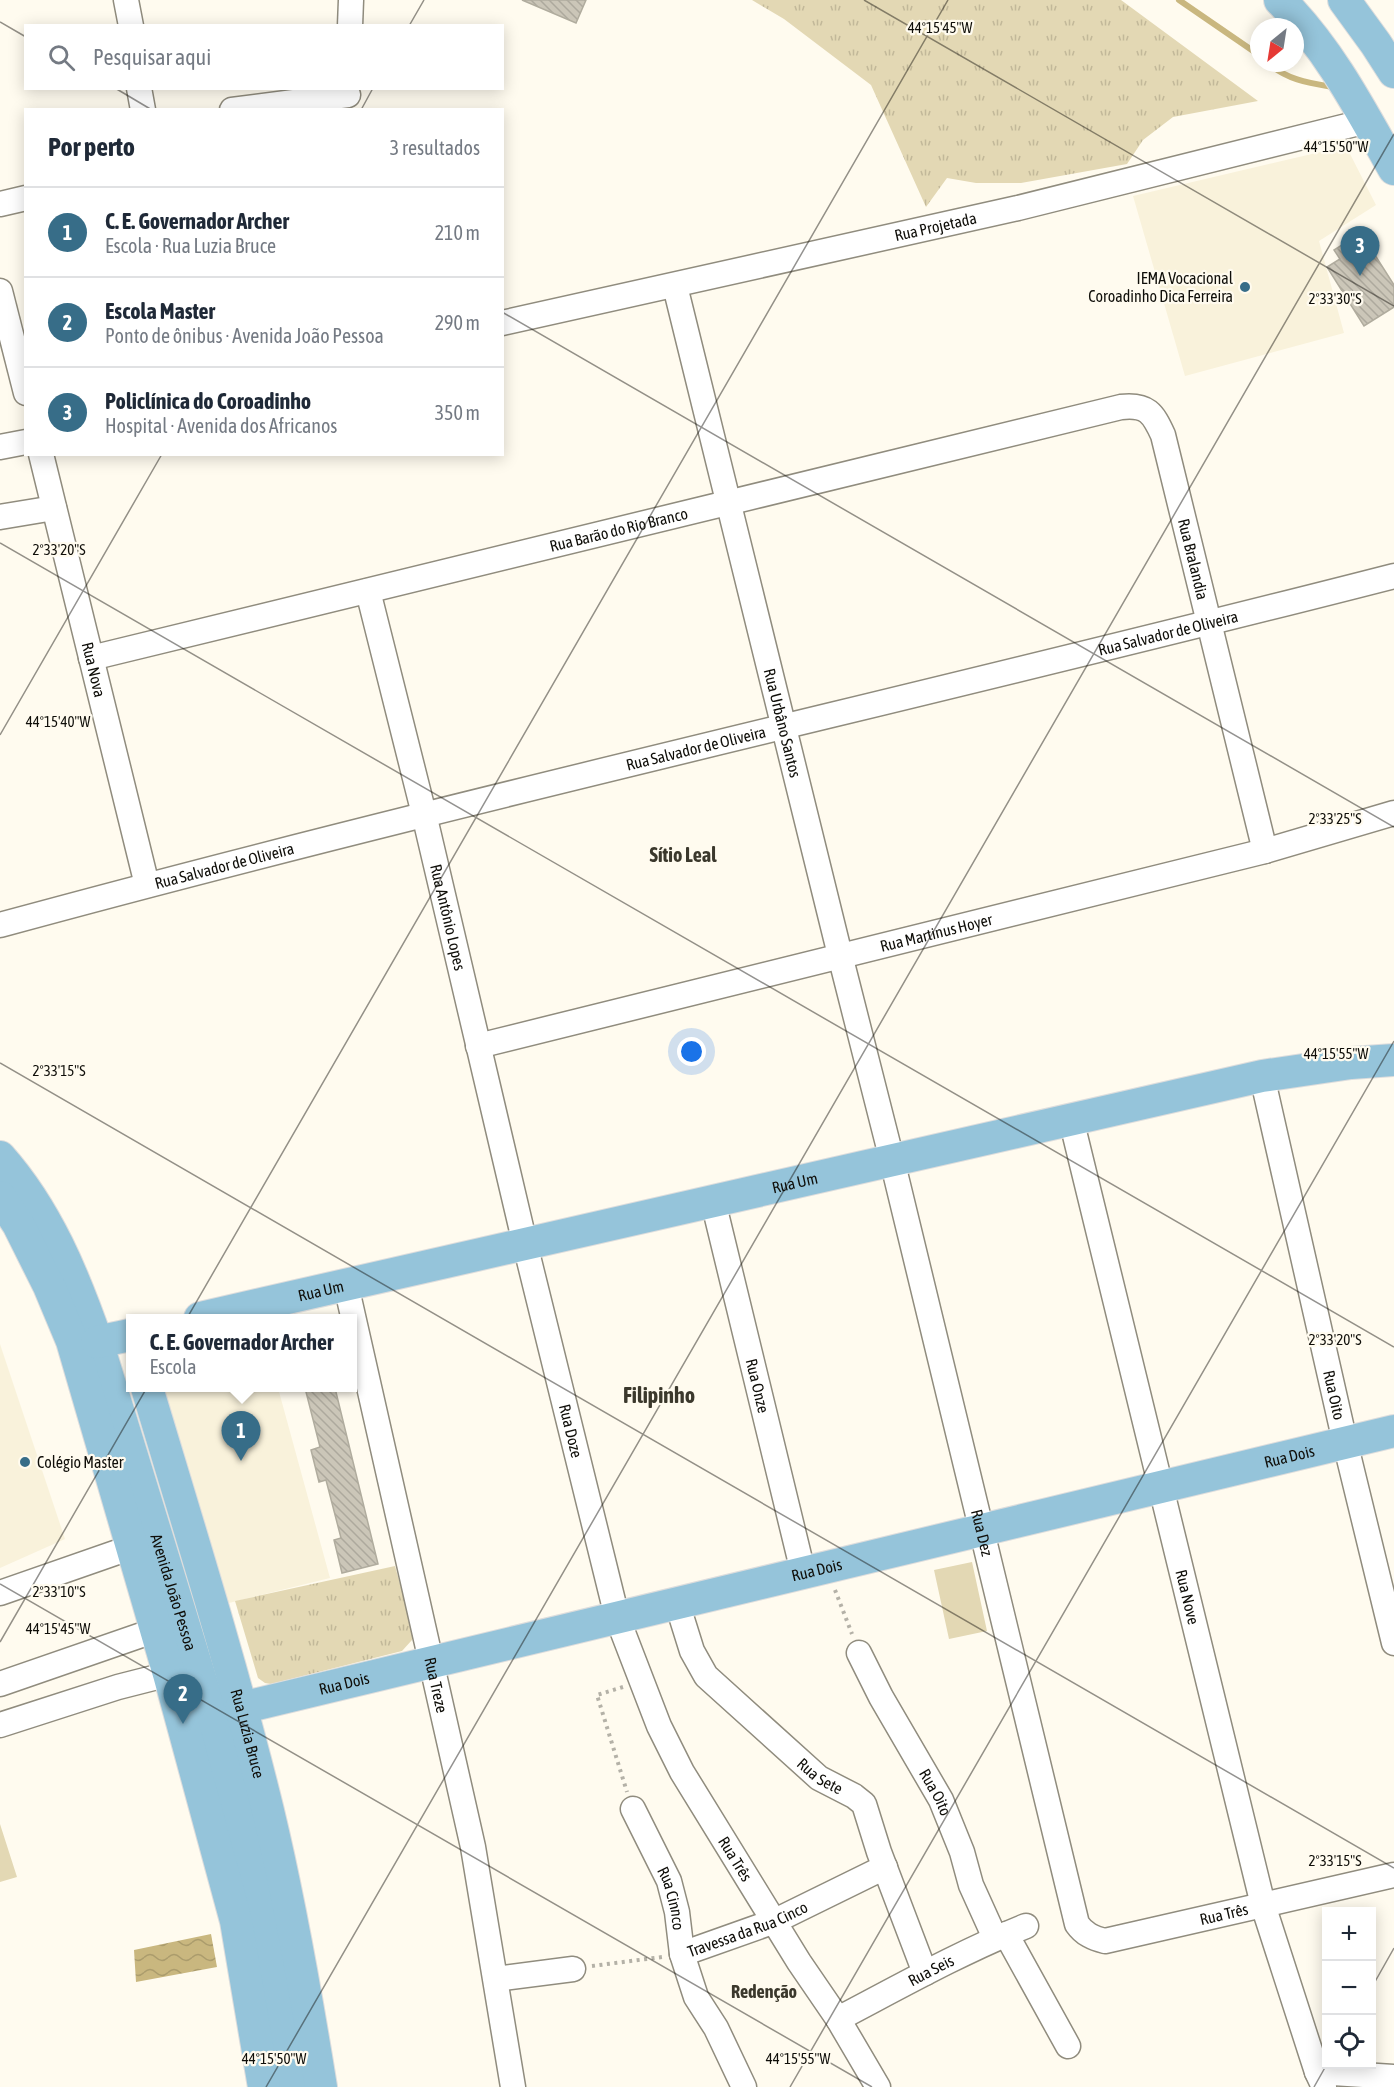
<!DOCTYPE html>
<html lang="pt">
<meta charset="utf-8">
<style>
body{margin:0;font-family:"Asap Condensed",sans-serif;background:#f2f2f3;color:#1f2937}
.controls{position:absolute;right:18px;bottom:18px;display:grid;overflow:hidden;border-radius:0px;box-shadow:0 3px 15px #0003}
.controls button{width:54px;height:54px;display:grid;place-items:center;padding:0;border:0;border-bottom:2px solid #e0e1e3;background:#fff;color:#1f2937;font:30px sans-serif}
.compass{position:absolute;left:1250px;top:18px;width:54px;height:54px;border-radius:50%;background:#fff;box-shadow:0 3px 15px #0003;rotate:210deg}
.you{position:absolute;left:692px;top:1052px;width:21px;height:21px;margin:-15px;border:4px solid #fff;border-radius:50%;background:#1a73e8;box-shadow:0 0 0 9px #1a73e833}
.badge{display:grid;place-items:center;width:39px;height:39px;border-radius:50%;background:#376d88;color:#fff;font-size:20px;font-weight:700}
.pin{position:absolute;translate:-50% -50px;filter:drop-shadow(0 2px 3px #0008)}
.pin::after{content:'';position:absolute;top:32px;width:21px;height:18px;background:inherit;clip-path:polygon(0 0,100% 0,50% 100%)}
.popup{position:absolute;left:126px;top:1314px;width:231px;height:78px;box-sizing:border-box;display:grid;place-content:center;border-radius:0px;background:#fff;filter:drop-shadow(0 2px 4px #0005);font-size:20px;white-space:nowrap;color:#747a83}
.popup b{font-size:22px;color:#1f2937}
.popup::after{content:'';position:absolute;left:50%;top:100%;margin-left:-12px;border:12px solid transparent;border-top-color:#fff}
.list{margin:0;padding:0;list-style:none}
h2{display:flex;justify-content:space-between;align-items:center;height:78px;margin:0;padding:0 24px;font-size:26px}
h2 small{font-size:20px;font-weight:400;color:#747a83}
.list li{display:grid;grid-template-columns:39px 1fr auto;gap:18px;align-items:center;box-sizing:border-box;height:90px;padding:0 24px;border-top:2px solid #e0e1e3}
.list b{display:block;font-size:22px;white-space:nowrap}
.list p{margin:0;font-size:20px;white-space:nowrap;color:#747a83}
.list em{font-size:20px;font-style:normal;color:#747a83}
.icon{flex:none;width:33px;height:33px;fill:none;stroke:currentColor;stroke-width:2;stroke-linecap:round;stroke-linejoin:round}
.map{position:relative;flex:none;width:1394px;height:2087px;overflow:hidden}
.search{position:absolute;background:#fff;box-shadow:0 3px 15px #0003;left:24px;top:24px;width:480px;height:66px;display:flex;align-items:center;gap:15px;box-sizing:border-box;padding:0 21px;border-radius:0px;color:#747a83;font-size:22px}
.panel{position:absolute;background:#fff;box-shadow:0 3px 15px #0003;left:24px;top:108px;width:480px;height:348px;border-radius:0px}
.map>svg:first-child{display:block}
</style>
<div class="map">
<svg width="1394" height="2087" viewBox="0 0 1394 2087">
<defs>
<pattern id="grass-tufts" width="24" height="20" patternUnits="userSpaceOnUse" patternTransform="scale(1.5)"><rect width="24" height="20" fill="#e3d8b4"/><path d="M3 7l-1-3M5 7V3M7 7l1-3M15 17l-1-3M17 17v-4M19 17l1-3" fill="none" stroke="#c2b899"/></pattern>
<pattern id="water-waves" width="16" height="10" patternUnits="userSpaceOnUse" patternTransform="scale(1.5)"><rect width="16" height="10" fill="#c9b77f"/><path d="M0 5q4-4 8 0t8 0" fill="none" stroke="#ab9c6c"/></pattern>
<pattern id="building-back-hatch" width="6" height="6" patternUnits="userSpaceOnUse" patternTransform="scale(1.5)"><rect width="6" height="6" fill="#cbc6b8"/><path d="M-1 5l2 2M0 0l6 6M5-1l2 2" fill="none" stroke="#ada99d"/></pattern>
</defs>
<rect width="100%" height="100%" fill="#fffbef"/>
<!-- built -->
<path fill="#f9f2db" d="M1346,146L1376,205L1319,241L1344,333L1185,376L1133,196Z
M0,1344L65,1539L0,1568Z
M162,1388H278L330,1578L225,1604Z"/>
<!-- grass -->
<path fill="url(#grass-tufts)" d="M752,0H1121L1258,101L1173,117L1143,140L1127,164L1021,183H976L947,178L926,207L871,85L784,19Z
M395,1566L413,1630L412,1640L402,1651L271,1684L265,1683L258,1678L235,1601Z"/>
<!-- pitch -->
<path fill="#e3d8b4" d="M972,1562L987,1631L949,1639L934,1570Z
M0,1824L17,1877L0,1882Z"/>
<!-- water -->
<path fill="url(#water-waves)" d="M211,1934L217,1967L136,1982L134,1950Z"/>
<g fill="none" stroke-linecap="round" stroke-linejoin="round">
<!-- stream -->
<path stroke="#c9b77f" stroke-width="6" d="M1179,0L1259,55
M1268,63C1287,80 1309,83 1333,87"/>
</g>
<!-- building -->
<path fill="url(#building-back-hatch)" stroke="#b0ac9e" stroke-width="1.5" d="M522,0H586L576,23Z
M1361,233L1394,285V307L1364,326L1327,267L1340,259L1334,250Z
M305,1388H335L378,1564L342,1573L334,1540L341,1538L326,1480L319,1482L311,1450L320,1447Z"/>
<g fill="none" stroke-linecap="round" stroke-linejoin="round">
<defs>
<g id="minor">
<path d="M126,0L131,26"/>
<path d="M350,26L351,0"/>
<path d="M139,88L143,110"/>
<path d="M232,110L348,95"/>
<path d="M0,204L26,198"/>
<path id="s1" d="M675,286L840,955L892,1160L1077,1924C1084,1934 1093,1938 1105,1941L1394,1875"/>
<path d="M0,291L26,393"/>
<path id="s2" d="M502,323L1018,208L1367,121"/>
<path d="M0,447L26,442"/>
<path id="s3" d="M41,454L147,885"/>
<path d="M0,517L54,508"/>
<path id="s4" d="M368,591L424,814L525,1244L617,1617L659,1726L682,1772L799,1962L838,2019L878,2087"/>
<path id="s5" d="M91,658L1121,407C1147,404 1153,413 1163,435L1265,851"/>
<path id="s6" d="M0,925C462,799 930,695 1394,576"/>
<path id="s7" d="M478,1046L1265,851L1394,813"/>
<path id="s8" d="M1262,1076L1345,1442L1394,1643"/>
<path id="s9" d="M1071,1119L1263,1905L1317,2072L1324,2087"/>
<path id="s10" d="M713,1201L803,1572"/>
<path id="s11" d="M346,1285L473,1847L513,2087"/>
<path d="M0,1593L132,1547"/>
<path id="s12" d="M677,1603L692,1651L706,1676L819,1778L854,1796L864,1804L879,1852L925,1973"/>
<path id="s13" d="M859,1653L881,1697L941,1800L962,1852L971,1885L995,1938"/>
<path d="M0,1684L156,1630"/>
<path d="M0,1725L118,1687L169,1674"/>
<path id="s14" d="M633,1809L669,1881L677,1912L682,1954L696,1997L716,2028L744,2087"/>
<path d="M1006,1934L1068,2046"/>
<path id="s15" d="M682,1954L775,1921L885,1867"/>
<path d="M496,1979L573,1969"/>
<path id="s16" d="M838,2019C899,1987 961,1952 1026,1926"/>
<path d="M1317,2072L1394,2077"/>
</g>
<g id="major">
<path d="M1280,0C1328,47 1361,110 1394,169"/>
<path d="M1344,0L1376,44L1394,72"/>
<path id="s17" d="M0,1157C47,1210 74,1276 97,1342L213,1720L266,1923L291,2087"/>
<path d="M0,1197L18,1224L49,1286L72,1341L169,1674L236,1921L264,2087"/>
<path id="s18" d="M200,1318L1262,1076L1351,1063L1394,1060"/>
<path d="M97,1342L130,1335"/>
<path id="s19" d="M147,1388C189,1528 233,1668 268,1811C290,1902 306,1994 321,2087"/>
<path id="s20" d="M241,1708L1394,1431"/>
</g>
</defs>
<!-- minor casing -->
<use href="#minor" stroke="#908c7e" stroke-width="27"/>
<!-- major casing -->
<use href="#major" stroke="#ddd" stroke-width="34"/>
<!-- path -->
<path stroke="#b4b1a7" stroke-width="4" stroke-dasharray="3 4.5" stroke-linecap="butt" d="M835,1590L852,1634
M623,1687L597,1695L627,1792
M592,1966L662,1957"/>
<!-- minor -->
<use href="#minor" stroke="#fff" stroke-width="24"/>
<!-- major -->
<use href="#major" stroke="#95c4da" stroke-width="32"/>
</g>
<!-- ticks -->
<path fill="none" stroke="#0f0e09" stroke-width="1.5" stroke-opacity="0.45" d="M864,0L1394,306M0,22L26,37M409,26L424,0M115,88L152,110M361,110L373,88M502,312L1394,827M0,543L1394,1347M0,735L162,454M0,1063L1394,1868M0,1584L872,2087M0,1642L948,0M1372,1987L1394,1948M266,2087L1394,134M790,2087L1394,1041M1314,2087L1327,2064"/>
<!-- markers -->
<g fill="#376d88" stroke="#fffbef" stroke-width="2">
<circle cx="1245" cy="287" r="6"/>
<circle cx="25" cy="1462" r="6"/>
</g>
<g text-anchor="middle" stroke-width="4.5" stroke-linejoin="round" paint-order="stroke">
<!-- street labels -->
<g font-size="16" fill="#0f0e09" stroke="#fffbef">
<text dy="6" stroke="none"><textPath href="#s2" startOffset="444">Rua Projetada</textPath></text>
<text dy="6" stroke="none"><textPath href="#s5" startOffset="543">Rua Barão do Rio Branco</textPath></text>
<text dy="6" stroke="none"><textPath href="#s5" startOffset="1244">Rua Bralandia</textPath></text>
<text dy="6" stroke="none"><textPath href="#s6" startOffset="1204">Rua Salvador de Oliveira</textPath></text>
<text dy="6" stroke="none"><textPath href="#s3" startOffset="222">Rua Nova</textPath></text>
<text dy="6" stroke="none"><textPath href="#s1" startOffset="450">Rua Urbâno Santos</textPath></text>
<text dy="6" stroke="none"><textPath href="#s6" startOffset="718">Rua Salvador de Oliveira</textPath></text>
<text dy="6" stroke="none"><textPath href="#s6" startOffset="232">Rua Salvador de Oliveira</textPath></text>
<text dy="6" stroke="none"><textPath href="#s4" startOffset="336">Rua Antônio Lopes</textPath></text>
<text dy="6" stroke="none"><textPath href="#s7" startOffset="472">Rua Martinus Hoyer</textPath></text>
<text dy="6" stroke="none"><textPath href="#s18" startOffset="610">Rua Um</textPath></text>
<text dy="6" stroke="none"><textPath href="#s18" startOffset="124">Rua Um</textPath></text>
<text dy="6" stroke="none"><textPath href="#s10" startOffset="190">Rua Onze</textPath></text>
<text dy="6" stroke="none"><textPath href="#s8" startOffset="327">Rua Oito</textPath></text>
<text dy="6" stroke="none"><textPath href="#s4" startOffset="864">Rua Doze</textPath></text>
<text dy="6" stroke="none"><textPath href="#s20" startOffset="1078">Rua Dois</textPath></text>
<text dy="6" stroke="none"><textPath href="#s1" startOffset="1284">Rua Dez</textPath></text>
<text dy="6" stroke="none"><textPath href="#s20" startOffset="592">Rua Dois</textPath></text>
<text dy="6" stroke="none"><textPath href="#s17" startOffset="472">Avenida João Pessoa</textPath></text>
<text dy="6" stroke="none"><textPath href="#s9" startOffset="492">Rua Nove</textPath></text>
<text dy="6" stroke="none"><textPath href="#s20" startOffset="106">Rua Dois</textPath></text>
<text dy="6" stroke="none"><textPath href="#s11" startOffset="410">Rua Treze</textPath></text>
<text dy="6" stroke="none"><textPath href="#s19" startOffset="360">Rua Luzia Bruce</textPath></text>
<text dy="6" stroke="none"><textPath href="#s12" startOffset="231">Rua Sete</textPath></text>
<text dy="6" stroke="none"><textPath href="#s13" startOffset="159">Rua Oito</textPath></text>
<text dy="6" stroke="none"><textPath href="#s4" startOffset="1326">Rua Três</textPath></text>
<text dy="6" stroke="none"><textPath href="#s14" startOffset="98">Rua Cinnco</textPath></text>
<text dy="6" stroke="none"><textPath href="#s1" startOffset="1842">Rua Três</textPath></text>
<text dy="6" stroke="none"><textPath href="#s15" startOffset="70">Travessa da Rua Cinco</textPath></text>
<text dy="6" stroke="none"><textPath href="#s16" startOffset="105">Rua Seis</textPath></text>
</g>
<!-- poi labels -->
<g font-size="16" fill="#0f0e09" stroke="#fffbef" text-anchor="end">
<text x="1233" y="284">IEMA Vocacional<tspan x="1233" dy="18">Coroadinho Dica Ferreira</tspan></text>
<text x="37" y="1468" text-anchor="start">Colégio Master</text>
</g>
<!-- neighbourhood labels -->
<g font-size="18" font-weight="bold" fill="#3b382c" stroke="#fffbef">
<text x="764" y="1998">Redenção</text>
</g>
<!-- quarter labels -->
<g font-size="20" font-weight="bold" fill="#3b382c" stroke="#fffbef">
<text x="683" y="862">Sítio Leal</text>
</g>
<!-- district labels -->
<g font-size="22" font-weight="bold" fill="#3b382c" stroke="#fffbef">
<text x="659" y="1403">Filipinho</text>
</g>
</g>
<g font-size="15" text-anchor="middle" fill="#0f0e09" stroke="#fffbef" stroke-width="4.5" stroke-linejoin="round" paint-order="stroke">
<text x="940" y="33">44°15'45"W</text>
<text x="1336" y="152">44°15'50"W</text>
<text x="1335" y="304">2°33'30"S</text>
<text x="59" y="555">2°33'20"S</text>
<text x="58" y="727">44°15'40"W</text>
<text x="1335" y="824">2°33'25"S</text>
<text x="1336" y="1059">44°15'55"W</text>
<text x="59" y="1076">2°33'15"S</text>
<text x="1335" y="1345">2°33'20"S</text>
<text x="59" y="1597">2°33'10"S</text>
<text x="58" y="1634">44°15'45"W</text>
<text x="1335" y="1866">2°33'15"S</text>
<text x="274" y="2064">44°15'50"W</text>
<text x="798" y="2064">44°15'55"W</text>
</g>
</svg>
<div class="controls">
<button>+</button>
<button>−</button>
<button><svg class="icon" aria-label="locate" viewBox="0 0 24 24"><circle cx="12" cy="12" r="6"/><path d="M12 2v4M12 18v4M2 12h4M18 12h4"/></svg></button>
</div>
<svg class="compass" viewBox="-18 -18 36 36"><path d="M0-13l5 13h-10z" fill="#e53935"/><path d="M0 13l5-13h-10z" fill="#747a83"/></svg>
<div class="you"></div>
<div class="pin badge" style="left:241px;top:1461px">1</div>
<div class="popup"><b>C. E. Governador Archer</b>Escola</div>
<div class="pin badge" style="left:183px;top:1724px">2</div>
<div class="pin badge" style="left:1360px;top:276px">3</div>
<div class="search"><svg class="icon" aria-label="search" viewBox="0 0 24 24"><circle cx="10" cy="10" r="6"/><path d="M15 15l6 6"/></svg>Pesquisar aqui</div>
<section class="panel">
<h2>Por perto<small>3 resultados</small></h2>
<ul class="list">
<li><span class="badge">1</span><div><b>C. E. Governador Archer</b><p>Escola · Rua Luzia Bruce</p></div><em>210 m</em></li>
<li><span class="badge">2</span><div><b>Escola Master</b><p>Ponto de ônibus · Avenida João Pessoa</p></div><em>290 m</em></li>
<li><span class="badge">3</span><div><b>Policlínica do Coroadinho</b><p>Hospital · Avenida dos Africanos</p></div><em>350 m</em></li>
</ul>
</section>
</div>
